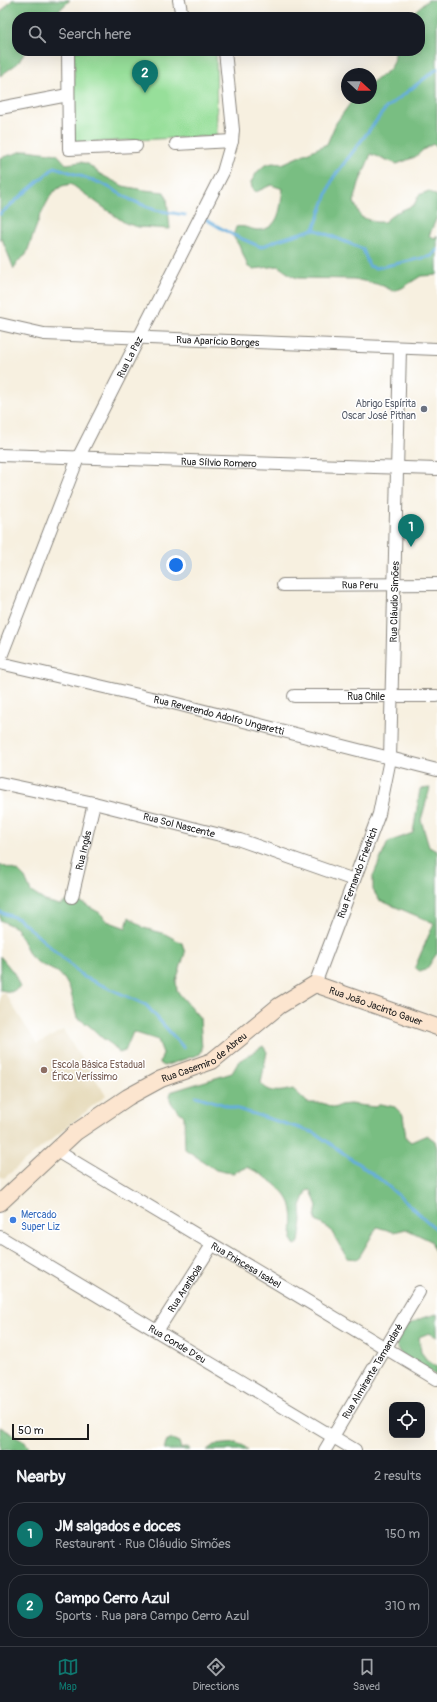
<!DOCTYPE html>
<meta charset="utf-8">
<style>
body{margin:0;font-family:Pangolin,sans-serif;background:#20242c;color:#f1f3f6}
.controls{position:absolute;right:12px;bottom:12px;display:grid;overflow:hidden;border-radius:8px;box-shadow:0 4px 16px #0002}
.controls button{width:36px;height:36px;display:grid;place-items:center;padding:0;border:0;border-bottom:1px solid #363941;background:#171b24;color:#f1f3f6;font:20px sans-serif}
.compass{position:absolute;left:341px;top:68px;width:36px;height:36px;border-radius:50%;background:#171b24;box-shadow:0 4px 16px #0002;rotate:111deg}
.scale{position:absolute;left:12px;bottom:10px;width:77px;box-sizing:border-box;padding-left:4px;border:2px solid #1c1c1c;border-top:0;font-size:11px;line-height:14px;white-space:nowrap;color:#1c1c1c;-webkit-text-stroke:3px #fff;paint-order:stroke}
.you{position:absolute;left:176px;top:565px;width:14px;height:14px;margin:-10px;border:3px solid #fff;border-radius:50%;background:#1a73e8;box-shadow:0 0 0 6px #1a73e833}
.badge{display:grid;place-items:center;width:26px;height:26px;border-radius:50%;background:#0f766e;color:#fff;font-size:13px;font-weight:700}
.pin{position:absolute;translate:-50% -33px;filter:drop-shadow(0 1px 2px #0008)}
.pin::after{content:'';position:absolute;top:21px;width:14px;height:12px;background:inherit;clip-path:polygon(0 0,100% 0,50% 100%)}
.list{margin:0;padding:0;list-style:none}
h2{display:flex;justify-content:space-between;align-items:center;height:52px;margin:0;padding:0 16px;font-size:17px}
h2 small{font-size:13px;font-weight:400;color:#9ea1a6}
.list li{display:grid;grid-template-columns:26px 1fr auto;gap:12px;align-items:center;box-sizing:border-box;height:64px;margin:0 8px 8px;padding:0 8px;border:1px solid #363941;border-radius:16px}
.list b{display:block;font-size:15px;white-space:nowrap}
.list p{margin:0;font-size:13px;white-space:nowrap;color:#9ea1a6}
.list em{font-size:13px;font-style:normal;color:#9ea1a6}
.icon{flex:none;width:22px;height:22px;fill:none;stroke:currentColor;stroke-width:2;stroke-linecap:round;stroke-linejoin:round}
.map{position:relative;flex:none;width:437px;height:1450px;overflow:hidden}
.search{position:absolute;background:#171b24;box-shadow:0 4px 16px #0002;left:12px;right:12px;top:12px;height:44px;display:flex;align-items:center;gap:10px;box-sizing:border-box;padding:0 14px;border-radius:16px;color:#9ea1a6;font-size:15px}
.sheet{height:196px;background:#171b24}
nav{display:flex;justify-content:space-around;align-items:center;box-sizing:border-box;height:56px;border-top:1px solid #363941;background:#171b24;font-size:11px;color:#9ea1a6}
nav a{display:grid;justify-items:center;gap:2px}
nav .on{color:#0f766e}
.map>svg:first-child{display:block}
</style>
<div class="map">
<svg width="437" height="1450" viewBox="0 0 437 1450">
<rect width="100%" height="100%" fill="#fff"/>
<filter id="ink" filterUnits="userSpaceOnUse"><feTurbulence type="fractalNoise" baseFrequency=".025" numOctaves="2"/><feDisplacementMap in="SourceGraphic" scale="8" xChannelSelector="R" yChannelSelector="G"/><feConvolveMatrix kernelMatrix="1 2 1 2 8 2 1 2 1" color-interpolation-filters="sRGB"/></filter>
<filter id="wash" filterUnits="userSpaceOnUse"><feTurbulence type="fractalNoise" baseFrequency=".012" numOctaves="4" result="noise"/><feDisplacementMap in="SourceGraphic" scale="16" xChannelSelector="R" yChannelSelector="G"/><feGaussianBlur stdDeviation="0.9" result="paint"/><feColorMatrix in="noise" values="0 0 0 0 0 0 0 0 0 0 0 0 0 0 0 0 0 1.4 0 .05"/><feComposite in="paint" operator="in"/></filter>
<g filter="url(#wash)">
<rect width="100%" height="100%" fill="#f7f0e0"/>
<!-- built -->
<path fill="#e6daba" d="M4,992L37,1044L63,1030L106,1095L4,1178L0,1176V995Z"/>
<!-- green -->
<path fill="#97df9a" stroke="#5a7e5b" d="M74,51H216L217,136L74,143Z"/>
<!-- forest -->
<path fill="#79be82" stroke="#4a6d4f" d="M12,0H70L52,17H17V51H26L18,63L0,76V13Z
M428,0H437V148L433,144L423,150L415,157L397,164L371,154L359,183L354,202L361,217L376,222H384L395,213L414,205L419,195L429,191L437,196V217L429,236L435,238L437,235V275L421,276L402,288L393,291L381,285L354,279L298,278L292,276L278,266L254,269L248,267L241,249L233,236L236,227C244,225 249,229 257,230C281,230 280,206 283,189L271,185L256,192L252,188L251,182L257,172L265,165L273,163L282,164L327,144L336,123L354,98H371V83C384,73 396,70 395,51H420V17H408Z
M27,150L57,154L66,164L81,162L88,164L100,174L123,186L144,190L164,192L167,198L170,229L138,227L125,223L71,184L62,186L52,193L40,216L26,255L18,261L14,269L2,239H0V158Z
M430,788L421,820L429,847L437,851V954C431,959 426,980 415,967L434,923L379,900L373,890V876L388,842L413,833L420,789Z
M0,865L18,871L25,878L31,892L45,901L60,905L68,901L77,900L100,913L107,921L126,928L129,917L144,928L165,934L182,943L185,953L176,981L177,991L200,1018L202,1049L200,1054L164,1066L160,1063L163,1053L158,1040L133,1032L125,1051L119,1053C113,1043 108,1043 100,1036C91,1027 88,1024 77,1018L70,989L65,980L59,973L40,964L31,957L16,928L0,920Z
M0,956L14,973L20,987L11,992L0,990Z
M263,1046L267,1052L261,1083C269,1094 281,1092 293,1089L308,1103H322L335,1108L340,1105L350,1104L375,1107L381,1104L395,1107L403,1115L406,1138L411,1142L427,1135L435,1141L437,1149V1261L431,1241L406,1229L394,1232L377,1227L358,1259L347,1258L330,1229L316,1221L315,1216L317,1206L311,1190L307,1191L301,1206L302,1220L299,1243L295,1245L292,1241C292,1230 294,1217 291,1206C288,1191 261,1173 247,1167L233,1173L225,1172L216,1170L185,1149L184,1116C176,1108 168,1104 170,1092L232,1073L239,1061Z
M437,1314V1337L429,1333L419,1337L421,1352L427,1360L437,1367V1376L399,1352L396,1343L400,1329L422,1318Z
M0,1427L23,1440L31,1450H0Z
M172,1439L179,1442L181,1449L188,1447L190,1450H164L166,1442Z
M236,1443L244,1446L248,1450H207L214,1445Z"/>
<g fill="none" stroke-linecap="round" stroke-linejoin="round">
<!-- stream -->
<path stroke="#66aedd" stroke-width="3" d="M0,214L55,167L103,184L131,200L155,210L185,215
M205,219L233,235L261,247L278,240L314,229L363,249L369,266L376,268L432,256L437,250
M314,229L333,178L386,108L437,69
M0,912L19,919L84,977L146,1005L184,1048
M196,1096L315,1133L381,1180L437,1230"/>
</g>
</g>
<g filter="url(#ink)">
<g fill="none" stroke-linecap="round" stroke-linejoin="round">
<defs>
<g id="street">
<path d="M179,0L182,17"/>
<path d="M68,51L69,149L136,146"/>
<path d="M0,108L68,95"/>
<path d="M176,144L232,141"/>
<path id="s1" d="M0,324L44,334L437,349"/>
<path id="s2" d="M0,455L437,469"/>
<path id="s3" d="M283,585L437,584"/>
<path id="s4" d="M0,659L78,458L223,172L232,141L233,130L225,51"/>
<path id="s5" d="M0,663L173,703L437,770"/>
<path id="s6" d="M294,696H437"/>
<path id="s7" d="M0,783L94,803L240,840L354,880"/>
<path id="s8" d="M72,897L94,803"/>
<path id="s9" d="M315,984L379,814L390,759L400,348"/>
<path id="s10" d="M55,1150L437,1379"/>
<path id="s11" d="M0,1237L355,1450"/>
<path id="s12" d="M157,1331L212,1245"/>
<path id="s13" d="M325,1450L419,1292"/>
</g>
<g id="secondary">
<path id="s14" d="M0,1203L76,1132L128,1097L161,1079L212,1061L279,1006L315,984L437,1027"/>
</g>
</defs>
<!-- street casing -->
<use href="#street" stroke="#8a867e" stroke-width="14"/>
<!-- secondary casing -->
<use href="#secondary" stroke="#8a867e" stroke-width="18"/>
<!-- street -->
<use href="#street" stroke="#fff" stroke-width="12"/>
<!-- secondary -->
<use href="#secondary" stroke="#fce5cf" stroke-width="16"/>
</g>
</g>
<!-- markers -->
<circle fill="#6b7280" stroke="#fff" stroke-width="1.5" cx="424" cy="409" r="4"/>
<circle fill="#8d6e63" stroke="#fff" stroke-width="1.5" cx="44" cy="1070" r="4"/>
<circle fill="#3f7fe0" stroke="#fff" stroke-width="1.5" cx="13" cy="1220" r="4"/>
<g text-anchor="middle" stroke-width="3" stroke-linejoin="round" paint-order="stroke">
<!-- street labels -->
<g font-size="10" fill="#1c1c1c" stroke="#fff">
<text dy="4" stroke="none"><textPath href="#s1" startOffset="219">Rua Aparício Borges</textPath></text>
<text dy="4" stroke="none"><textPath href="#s4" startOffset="329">Rua La Paz</textPath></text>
<text dy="4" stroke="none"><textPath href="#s2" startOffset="219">Rua Sílvio Romero</textPath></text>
<text dy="4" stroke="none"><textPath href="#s3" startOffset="77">Rua Peru</textPath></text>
<text dy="4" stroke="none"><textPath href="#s9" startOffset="395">Rua Cláudio Simões</textPath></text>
<text dy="4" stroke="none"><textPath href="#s6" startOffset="72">Rua Chile</textPath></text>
<text dy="4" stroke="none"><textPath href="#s5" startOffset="225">Rua Reverendo Adolfo Ungaretti</textPath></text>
<text dy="4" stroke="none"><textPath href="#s7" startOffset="184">Rua Sol Nascente</textPath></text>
<text dy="4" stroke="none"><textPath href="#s8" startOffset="48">Rua Ingás</textPath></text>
<text dy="4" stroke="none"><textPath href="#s9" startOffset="119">Rua Fernando Friedrich</textPath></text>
<text dy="4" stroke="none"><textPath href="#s14" startOffset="452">Rua João Jacinto Gauer</textPath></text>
<text dy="4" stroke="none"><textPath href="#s14" startOffset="253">Rua Casemiro de Abreu</textPath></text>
<text dy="4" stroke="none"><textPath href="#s10" startOffset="223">Rua Princesa Isabel</textPath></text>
<text dy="4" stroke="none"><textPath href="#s12" startOffset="51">Rua Arariboia</textPath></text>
<text dy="4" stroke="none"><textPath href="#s11" startOffset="207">Rua Conde D'eu</textPath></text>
<text dy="4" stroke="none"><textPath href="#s13" startOffset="92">Rua Almirante Tamandaré</textPath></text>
</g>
<!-- worship labels -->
<g font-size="10" fill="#5b616d" stroke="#fff" text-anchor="end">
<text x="416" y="407">Abrigo Espírita<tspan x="416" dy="12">Oscar José Pithan</tspan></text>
</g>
<!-- education labels -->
<g font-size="10" fill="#785e54" stroke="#fff" text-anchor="start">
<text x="52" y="1068">Escola Básica Estadual<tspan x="52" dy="12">Érico Veríssimo</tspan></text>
</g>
<!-- shop labels -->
<g font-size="10" fill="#366cbe" stroke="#fff" text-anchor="start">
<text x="21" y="1218">Mercado<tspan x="21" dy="12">Super Liz</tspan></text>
</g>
</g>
</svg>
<div class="controls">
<button><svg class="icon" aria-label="locate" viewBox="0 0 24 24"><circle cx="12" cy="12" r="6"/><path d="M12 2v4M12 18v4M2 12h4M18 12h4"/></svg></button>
</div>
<svg class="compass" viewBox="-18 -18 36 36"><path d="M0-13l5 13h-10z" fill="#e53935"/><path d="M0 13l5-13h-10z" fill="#9ea1a6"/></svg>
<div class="scale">50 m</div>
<div class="you"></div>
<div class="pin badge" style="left:411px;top:547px">1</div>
<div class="pin badge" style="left:145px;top:93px">2</div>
<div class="search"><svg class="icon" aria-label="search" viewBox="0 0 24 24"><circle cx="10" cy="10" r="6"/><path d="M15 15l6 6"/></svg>Search here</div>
</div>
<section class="sheet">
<h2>Nearby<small>2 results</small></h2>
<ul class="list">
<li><span class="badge">1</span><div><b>JM salgados e doces</b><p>Restaurant · Rua Cláudio Simões</p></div><em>150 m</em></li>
<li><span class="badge">2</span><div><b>Campo Cerro Azul</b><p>Sports · Rua para Campo Cerro Azul</p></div><em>310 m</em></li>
</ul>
</section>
<nav>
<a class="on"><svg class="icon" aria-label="map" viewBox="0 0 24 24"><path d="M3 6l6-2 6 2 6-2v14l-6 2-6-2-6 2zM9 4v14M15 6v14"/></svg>Map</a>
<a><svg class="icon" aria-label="directions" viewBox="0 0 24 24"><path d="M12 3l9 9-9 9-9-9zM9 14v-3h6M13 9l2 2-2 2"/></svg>Directions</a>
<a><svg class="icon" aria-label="saved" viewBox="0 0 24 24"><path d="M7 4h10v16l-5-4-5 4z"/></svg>Saved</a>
</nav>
